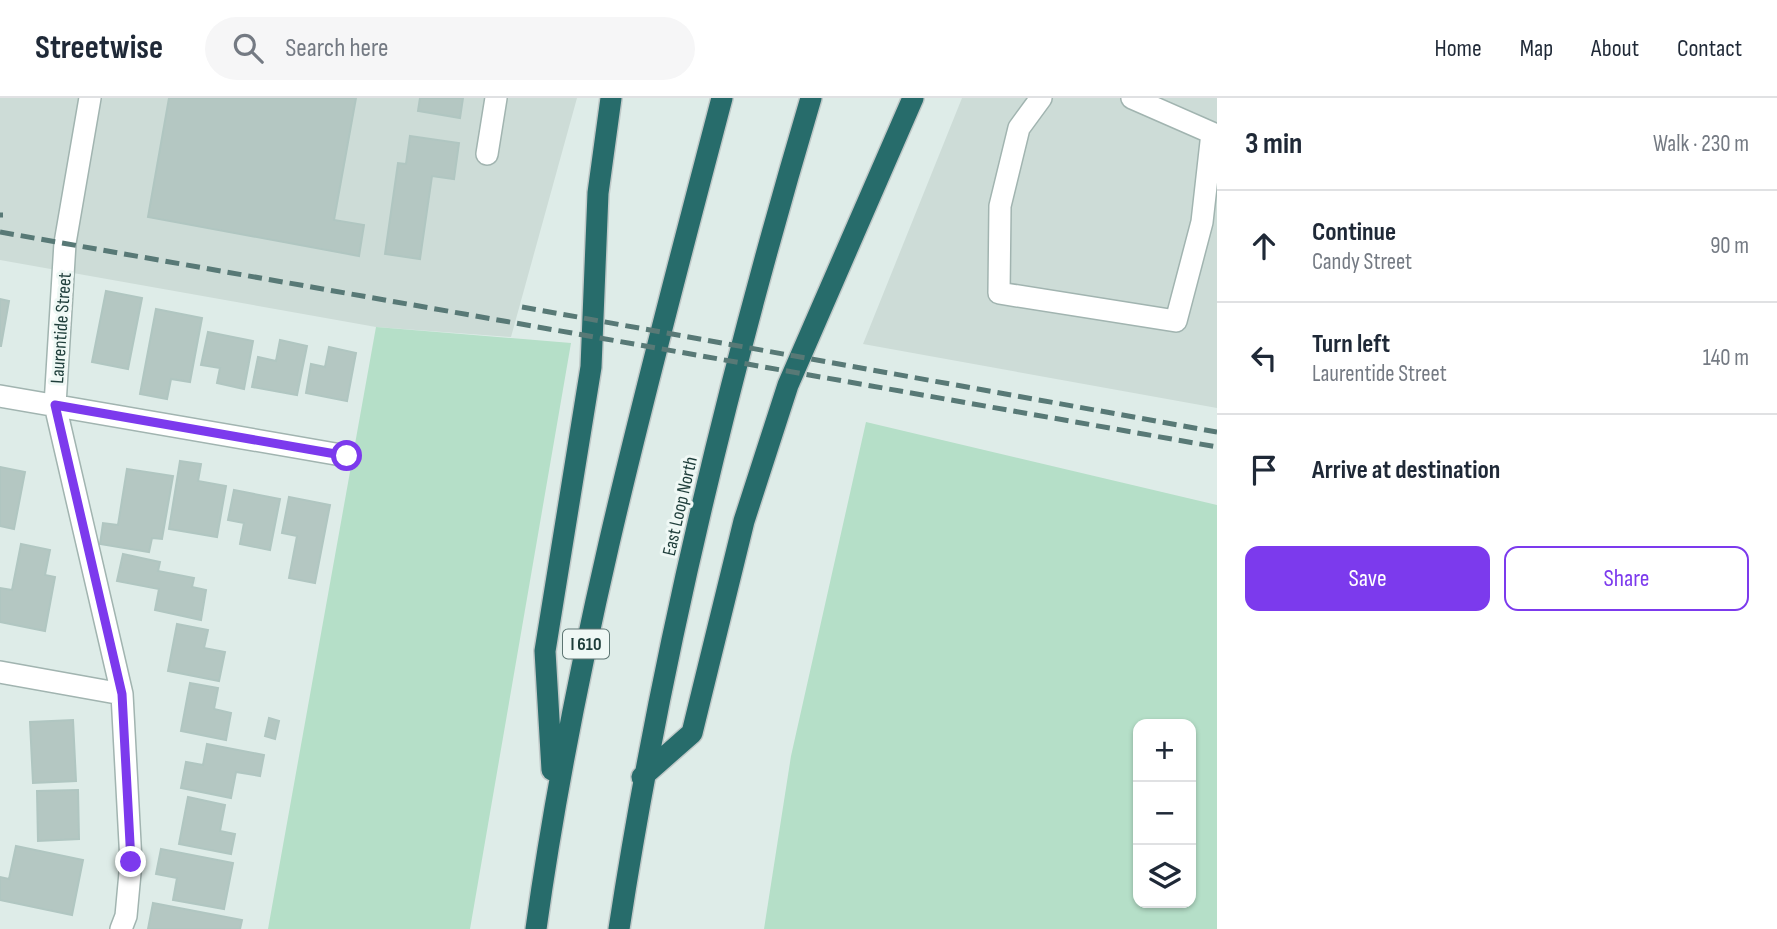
<!DOCTYPE html>
<meta charset="utf-8">
<style>
body{margin:0;font-family:"Sofia Sans Condensed",sans-serif;background:#f6f6f7;color:#1f2937}
.controls{position:absolute;right:21px;bottom:21px;display:grid;overflow:hidden;border-radius:14px;box-shadow:0 2px 5px #0004}
.controls button{width:63px;height:63px;display:grid;place-items:center;padding:0;border:0;border-bottom:2px solid #e0e1e3;background:#fff;color:#1f2937;font:35px sans-serif}
.stop{position:absolute;width:21px;height:21px;margin:-16px;border:5px solid #7c3aed;border-radius:50%;background:#fff}
.stop.end{background:#7c3aed;border-color:#fff;box-shadow:0 2px 7px #0008}
.list{margin:0;padding:0;list-style:none}
h2{display:flex;justify-content:space-between;align-items:center;height:91px;margin:0;padding:0 28px;font-size:30px}
h2 small{font-size:23px;font-weight:400;color:#747a83}
.list li{display:grid;grid-template-columns:46px 1fr auto;gap:21px;align-items:center;box-sizing:border-box;height:112px;padding:0 28px;border-top:2px solid #e0e1e3}
.list b{display:block;font-size:26px;white-space:nowrap}
.list p{margin:0;font-size:23px;white-space:nowrap;color:#747a83}
.list em{font-size:23px;font-style:normal;color:#747a83}
.actions{display:flex;gap:14px;padding:21px 28px}
.actions a{flex:1;padding:16px 0;border:2px solid #7c3aed;border-radius:14px;text-align:center;font-size:24px;color:#7c3aed}
.actions .main{background:#7c3aed;color:#fff}
.icon{flex:none;width:38px;height:38px;fill:none;stroke:currentColor;stroke-width:2;stroke-linecap:round;stroke-linejoin:round}
.map{position:relative;flex:none;width:1217px;height:831px;overflow:hidden}
header{display:flex;align-items:center;gap:42px;box-sizing:border-box;height:98px;padding:0 35px;background:#fff;border-bottom:2px solid #e0e1e3}
header strong{font-size:33px}
nav{display:flex;gap:38px;margin-inline-start:auto;font-size:24px}
.search{width:490px;height:63px;background:#f6f6f7;display:flex;align-items:center;gap:18px;box-sizing:border-box;padding:0 24px;border-radius:38px;color:#747a83;font-size:26px}
main{display:flex}
aside{flex:1;background:#fff}
.map>svg:first-child{display:block}
</style>
<header>
<strong>Streetwise</strong>
<div class="search"><svg class="icon" aria-label="search" viewBox="0 0 24 24"><circle cx="10" cy="10" r="6"/><path d="M15 15l6 6"/></svg>Search here</div>
<nav><a>Home</a><a>Map</a><a>About</a><a>Contact</a></nav>
</header>
<main>
<div class="map">
<svg width="1217" height="831" viewBox="0 0 1217 831">
<rect width="100%" height="100%" fill="#deece8"/>
<!-- built -->
<path fill="#cddcd7" d="M0,0H577L511,239L376,229L0,162Z
M962,0H1217V310L863,246Z"/>
<!-- green -->
<path fill="#b5dfc8" fill-rule="evenodd" d="M376,229L571,245L470,831H268Z
M866,324L1217,407V831H764L791,658ZM1191,626V805H1138V626Z"/>
<!-- building -->
<path fill="#b4c7c2" stroke="#b0c6c1" stroke-width="2" d="M169,0H356L334,122L364,127L359,158L148,119Z
M420,0H463L460,20L418,13Z
M410,38L459,45L454,81L432,78L420,161L385,156L398,65L406,66Z
M106,193L142,200L128,271L92,264Z
M0,201L9,203L1,248H0Z
M156,211L202,220L190,284L171,281L167,301L140,296Z
M208,234L253,243L244,291L217,285L220,270L201,267Z
M280,242L307,248L297,297L252,289L258,259L276,263Z
M329,249L356,255L347,303L306,295L311,266L325,269Z
M180,363L201,366L198,383L226,388L217,439L169,431Z
M0,369L25,374L14,431L0,428Z
M127,371L173,378L162,441L152,440L149,454L100,446L103,425L118,427Z
M234,392L280,401L270,452L240,446L244,425L228,422Z
M289,399L330,407L315,485L289,480L297,438L282,435Z
M21,446L50,452L45,477L55,479L45,533L0,524V490L12,492Z
M123,456L160,464L158,473L194,480L192,489L206,492L201,522L155,512L159,491L117,483Z
M177,526L208,532L204,550L225,554L219,583L168,573Z
M190,585L218,590L214,611L231,615L226,642L181,633Z
M269,620L279,623L275,641L265,638Z
M73,622L76,683L33,685L30,624Z
M207,646L264,657L260,678L236,674L231,700L181,690L186,664L203,667Z
M78,692L79,741L38,743L37,693Z
M188,699L225,707L220,733L235,736L231,756L179,746Z
M16,748L83,762L72,817L0,802V779L9,781Z
M161,751L233,765L224,811L173,802L177,780L156,776Z
M153,805L242,822L240,831H148Z"/>
<g fill="none" stroke-linecap="round" stroke-linejoin="round">
<defs>
<path id="minor" d="M90,0L65,145L55,307L122,596L131,764L126,818L121,831
M1041,0L1019,30L1000,108L999,195L1176,223L1202,124L1212,35L1132,0
M487,56L496,0
M0,298L347,358
M0,574L122,596"/>
<path id="highway" d="M552,672L545,553L591,269L598,95L611,0
M642,679L692,635L744,423L788,287L913,0
M536,831C575,549 650,275 722,0
M619,831C662,550 730,273 811,0"/>
</defs>
<!-- minor casing -->
<use href="#minor" stroke="#a1b4b0" stroke-width="24"/>
<!-- highway casing -->
<use href="#highway" stroke="#c0c9c8" stroke-width="24"/>
<!-- minor -->
<use href="#minor" stroke="#fff" stroke-width="21"/>
<!-- highway -->
<use href="#highway" stroke="#276c6b" stroke-width="21"/>
<!-- rail -->
<path stroke="#587976" stroke-width="5" stroke-dasharray="14 7" stroke-linecap="butt" d="M0,117H3
M0,134L1217,349
M522,209L1217,334"/>
</g>
<g fill="none" stroke-linecap="round" stroke-linejoin="round">
<!-- route -->
<path stroke="#7c3aed" stroke-width="9" d="M131,764L122,596L55,307L347,358"/>
</g>
<g text-anchor="middle" stroke-width="6" stroke-linejoin="round" paint-order="stroke">
<!-- shield labels -->
<rect fill="#eff8f5" stroke="#5d7572" stroke-width="2" x="563" y="531.5" width="46" height="29" rx="5"/>
<g font-size="18" font-weight="bold" fill="#1e3d3a">
<text x="586" y="552">I 610</text>
</g>
<!-- street labels -->
<g font-size="19" fill="#1e3d3a" stroke="#eff8f5">
<text transform="translate(60 230) rotate(-86)" y="7">Laurentide Street</text>
<text transform="translate(679 408) rotate(-77)" y="7">East Loop North</text>
</g>
</g>
</svg>
<div class="controls">
<button>+</button>
<button>−</button>
<button><svg class="icon" aria-label="layers" viewBox="0 0 24 24"><path d="M12 4l9 5-9 5-9-5zM3 14l9 5 9-5"/></svg></button>
</div>
<div class="stop" style="left:347px;top:358px"></div>
<div class="stop end" style="left:131px;top:764px"></div>
</div>
<aside>
<h2>3 min<small>Walk · 230 m</small></h2>
<ul class="list">
<li><svg class="icon" aria-label="ahead" viewBox="0 0 24 24"><path d="M12 20V5M6 11l6-6 6 6"/></svg><div><b>Continue</b><p>Candy Street</p></div><em>90 m</em></li>
<li><svg class="icon" aria-label="left" viewBox="0 0 24 24"><path d="M17 20v-9H6M10 6l-5 5 5 5"/></svg><div><b>Turn left</b><p>Laurentide Street</p></div><em>140 m</em></li>
<li><svg class="icon" aria-label="arrive" viewBox="0 0 24 24"><path d="M6 21V4h12l-3 4 3 4H6"/></svg><div><b>Arrive at destination</b></div></li>
</ul>
<div class="actions"><a class="main">Save</a><a>Share</a></div>
</aside>
</main>
